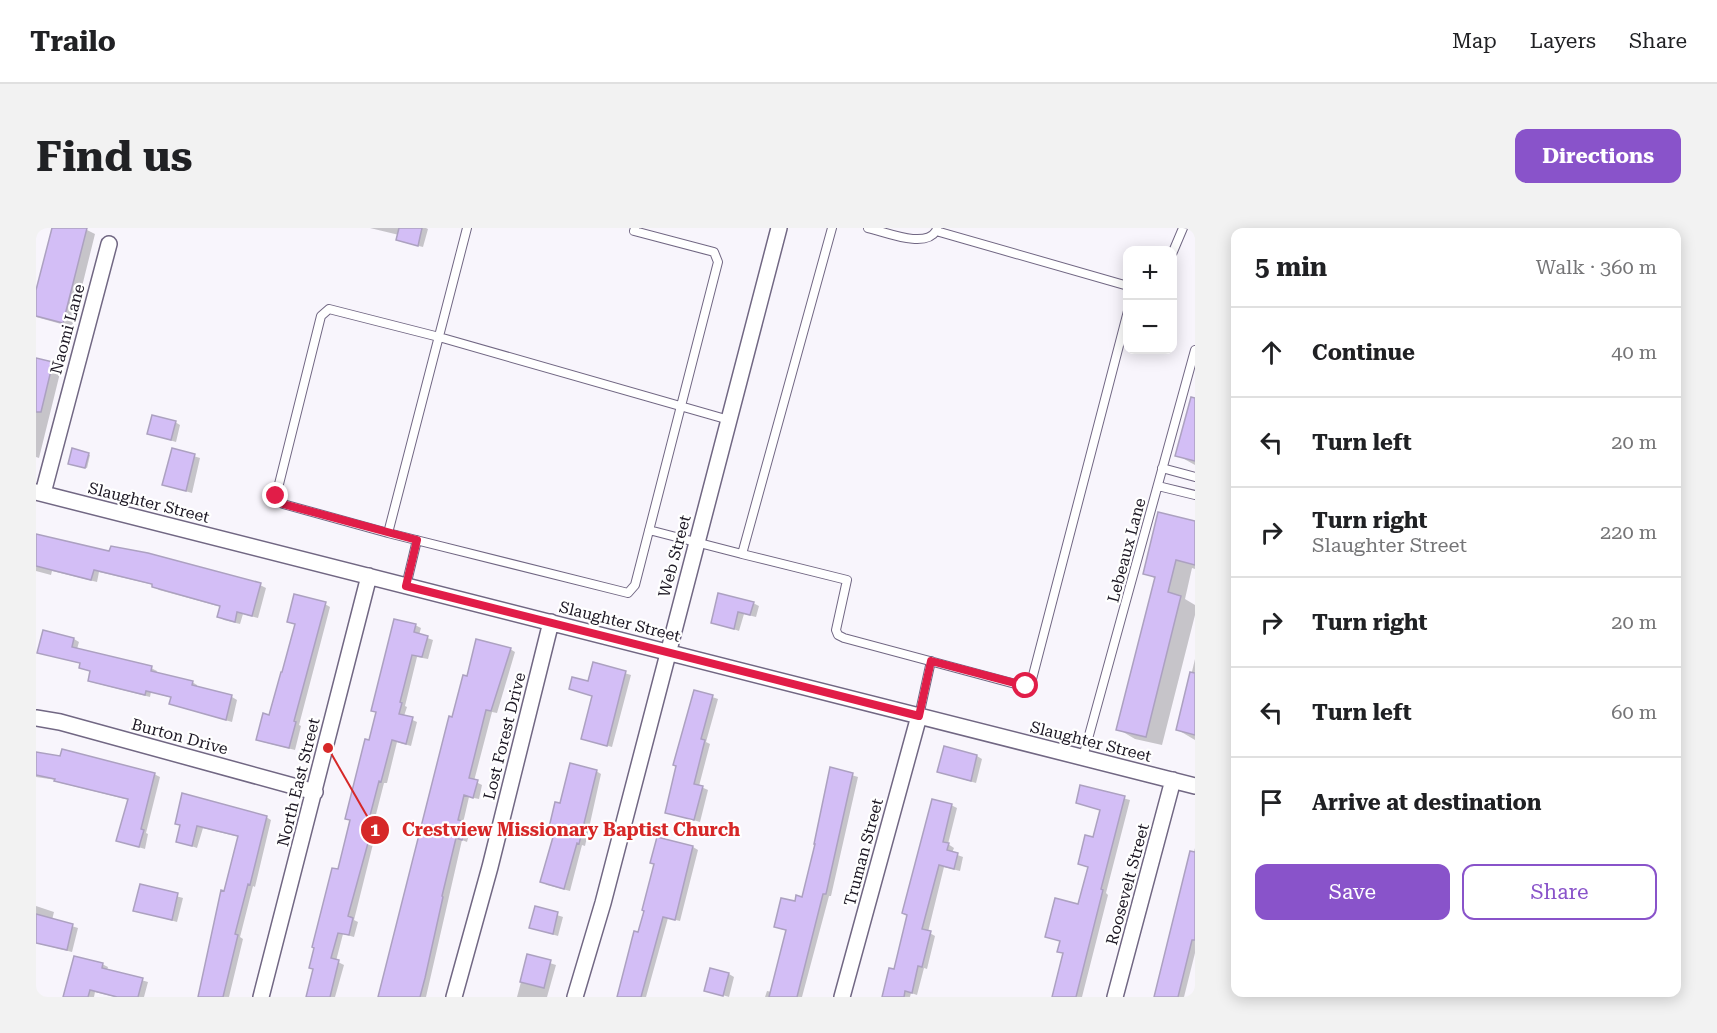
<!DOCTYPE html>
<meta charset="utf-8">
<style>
body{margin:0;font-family:"Roboto Serif",serif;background:#f2f2f2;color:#202124}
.controls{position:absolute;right:18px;top:18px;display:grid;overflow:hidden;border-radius:12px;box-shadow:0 3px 15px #0003}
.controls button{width:54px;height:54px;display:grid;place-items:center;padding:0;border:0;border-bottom:2px solid #e0e0e0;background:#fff;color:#202124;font:30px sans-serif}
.stop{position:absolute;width:18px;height:18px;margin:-14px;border:4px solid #e11d48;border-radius:50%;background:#fff}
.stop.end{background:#e11d48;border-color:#fff;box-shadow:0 2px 6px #0008}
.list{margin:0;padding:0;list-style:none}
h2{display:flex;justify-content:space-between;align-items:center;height:78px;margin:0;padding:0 24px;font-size:26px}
h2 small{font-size:20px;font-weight:400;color:#757577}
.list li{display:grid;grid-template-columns:39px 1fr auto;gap:18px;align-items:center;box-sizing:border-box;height:90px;padding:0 24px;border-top:2px solid #e0e0e0}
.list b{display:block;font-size:22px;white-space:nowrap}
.list p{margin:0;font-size:20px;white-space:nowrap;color:#757577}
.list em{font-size:20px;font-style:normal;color:#757577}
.actions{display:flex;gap:12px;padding:18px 24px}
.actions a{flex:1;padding:14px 0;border:2px solid #8953ca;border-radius:12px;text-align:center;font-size:21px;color:#8953ca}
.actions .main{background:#8953ca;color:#fff}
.icon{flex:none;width:33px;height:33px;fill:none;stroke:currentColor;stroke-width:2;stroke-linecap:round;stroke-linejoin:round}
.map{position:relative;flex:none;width:1159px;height:769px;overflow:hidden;border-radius:12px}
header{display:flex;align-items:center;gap:36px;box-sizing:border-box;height:84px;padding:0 30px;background:#fff;border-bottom:2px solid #e0e0e0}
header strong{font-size:28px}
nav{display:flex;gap:33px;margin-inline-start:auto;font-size:21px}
.intro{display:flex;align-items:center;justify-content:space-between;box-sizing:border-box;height:144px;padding:0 36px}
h1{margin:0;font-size:42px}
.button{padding:15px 27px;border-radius:12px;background:#8953ca;color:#fff;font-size:21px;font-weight:700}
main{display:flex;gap:36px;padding:0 36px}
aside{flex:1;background:#fff;border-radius:12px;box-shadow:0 3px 15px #0003}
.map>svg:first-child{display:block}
</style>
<header>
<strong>Trailo</strong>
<nav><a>Map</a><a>Layers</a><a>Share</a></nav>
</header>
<div class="intro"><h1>Find us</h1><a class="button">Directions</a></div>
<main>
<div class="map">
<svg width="1159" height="769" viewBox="0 0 1159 769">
<rect width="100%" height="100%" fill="#f8f5fc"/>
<!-- shadow -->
<path fill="#0003" d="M18,0H47L59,6L36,99L0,89V69Z
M334,0H390L392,1L387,19L367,14L362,11L363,7Z
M0,132L17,136L25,141L3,230L0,229Z
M1154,178L1159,179V237L1141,227Z
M139,194L144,197L140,214L113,206Z
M137,222L164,230L156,265L128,257Z
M52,226L54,227L51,240L36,236Z
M1149,292L1159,297V341L1156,340L1149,371L1159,377V387L1126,517L1099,511L1082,501L1120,351L1109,345Z
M0,308L224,357L230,360L222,390L207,386L204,396L188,392L183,389L185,379L123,362L118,357L63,344L61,354L16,343L15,347L0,343Z
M717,375L723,378L720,389L708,386L703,403L677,394Z
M289,376L294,379L263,497L265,498L259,522L227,514L222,511L235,489L260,397L253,394Z
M379,397L385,400L383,407L397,412L392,431L381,429L369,478L371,479L368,488L381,494L375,518L361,514L351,555H348L335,606L339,608L318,692L322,694L318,709L307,706L300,733L308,737L299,769H272L316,593L311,590L342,485L337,482Z
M38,411L43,414L41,421L115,440L121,443L120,445L156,454L161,457V460L196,469L201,472L196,494L140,478L135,475L136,470L115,464L114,469L59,455L53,452L56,444L45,440L46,436L3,424Z
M474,421L479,424L461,485L456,484L438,553L446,557L443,571L433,569L427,595L435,599L431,614L426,612L390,769H343L417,491L432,450Z
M1159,431V512L1142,502Z
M558,436L595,447L576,519L547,511L558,468L534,460L553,455Z
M659,463L682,471L670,514L674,516L663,558L672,562L664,594L630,584Z
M0,526L118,546L124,549L110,605L112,606L109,621L82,613L93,572L25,555L20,552L0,549Z
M941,528L946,531L940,555L903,544Z
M795,541L822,549L795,668H793L766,769H729L731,763L736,764L751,703L739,699L760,675L767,671Z
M560,543L565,546L549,618L546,617L534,663L511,657L506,654L518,610L513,607L525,577Z
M1046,559L1094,572L1070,665L1072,667L1046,769H1017L1028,726L1023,723L1026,714L1011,708L1043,678L1053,640L1044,636L1058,611L1065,582L1042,575Z
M915,577L921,580L912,616L918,620L916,625L927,629L924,643L908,639L892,704L899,708L891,741L888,740L881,767L875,765L874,769H847L859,743Z
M230,589L235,592L219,659L217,658L204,709L207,711L193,769H163L203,609L167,600L161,620L141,613L145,598L140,595Z
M657,619L662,622L644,693L632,690L610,769H582L603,706Z
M1159,620V725L1148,769H1119Z
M105,658L147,670L141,694L99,682Z
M0,678L18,684L16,692L42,700L36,724L0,715Z
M500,680L527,689L522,708L495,700Z
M492,728L520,737L511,769H481Z
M66,736L72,739L71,742L112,754L108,769H79L59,764L58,769H30Z
M693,746L698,749L693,769L670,762Z"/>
<!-- building -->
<path fill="#d3bef6" stroke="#aca1c0" stroke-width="1.5" d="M16,0H51L27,95L0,88V62Z
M363,0H386L382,18L360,12Z
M0,130L17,134L5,184H0Z
M1155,169L1159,170V233L1139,228Z
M116,187L140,193L135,212L111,206Z
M36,220L53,225L49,240L32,236Z
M136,220L159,226L150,263L126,257Z
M1122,284L1159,293V337L1140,332L1132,364L1145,368L1110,509L1080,502L1119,349L1107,346Z
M0,306L73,323L75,318L112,325L225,355L216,388L201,384L199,394L181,389L184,378L116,359V356L58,342L55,352L0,338Z
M682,365L718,374L714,387L702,384L698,401L675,395Z
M258,366L290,374L258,493L260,494L253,520L220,512L227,485L233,487L245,444H246L259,396L251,394Z
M358,391L380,396L378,404L392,408L386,429L376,427L364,474L366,475L363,486L377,489L370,516L356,512L345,554L343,553L330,603L335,604L312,688L317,690L313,707L302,705L295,730L303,732L294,769H270L277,741L273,740L278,720L276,719L296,640L302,641L314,592L309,591L329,511L333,512L340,484L335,483Z
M7,402L38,410L36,419L116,438L115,443L157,453L156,457L196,467L190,492L133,476L135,469L110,463L109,467L52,453L54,443L43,440L44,435L1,425Z
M440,411L475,420L455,483L450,482L433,550L442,552L437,570L428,567L422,592L430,594L426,612L420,610L406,668L407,669L389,750L384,769H342L413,488L416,489L427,447L431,448Z
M557,434L590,443L571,518L545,511L556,468L533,461L536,449L552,453Z
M1154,444L1159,445V507L1140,502Z
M658,462L677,467L665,511L669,512L658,556L667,558L658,592L629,585L640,538L637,537Z
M908,518L941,527L935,553L901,544Z
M26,521L119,545L105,601L108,602L103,619L80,613L92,571L18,553L19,551L0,547V524L24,528Z
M534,535L561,542L543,616L541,615L528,661L504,654L517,609L511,608L519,574L524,575Z
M794,539L817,545L790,666H787L761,769H733L750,702L738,699L745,670L759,673L760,667L766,669L779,616H778Z
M1044,557L1089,568L1065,661L1067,662L1040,769H1016L1027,725L1021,724L1024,713L1009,709L1019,670L1042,676L1052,639L1042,636L1049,607L1057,609L1064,582L1040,575Z
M146,565L231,588L214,657L212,656L199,706L202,707L187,769H162L185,662L188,663L202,608L161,598L156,618L140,614L144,597L139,596Z
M896,571L916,576L907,614L913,615L911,622L922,625L918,641L903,637L886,701L895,703L886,739L882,738L876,765L869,763L868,769H846L853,740L858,741L871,687L866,685Z
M621,609L657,618L639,692L627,689L605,769H581L598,703L602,704L608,683L606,682L618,636L614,635Z
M1154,623L1159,624V712H1156L1142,769H1118Z
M104,656L142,665L136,692L97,683Z
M499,678L522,684L517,706L493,700Z
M0,686L37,696L31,722L0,715Z
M491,726L515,732L508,760L484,754Z
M38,728L67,735L66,740L107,750L102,769H81L54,762L52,769H27Z
M674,740L693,745L687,768L668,763Z"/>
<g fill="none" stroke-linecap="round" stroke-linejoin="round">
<defs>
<path id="lane" d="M431,0L352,305L592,365L599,357L682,34L678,24L598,3L599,0
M832,0C850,4 889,21 900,3
M901,0L900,3L1092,58
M1136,26L1147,0
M1126,240L1159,249
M1122,258L1159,267
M613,302L706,326L796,0
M352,305L247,276L240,268L285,88L293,81L403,109L693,192
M706,326L811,352L800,402L802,407L808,410L983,457L990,458L995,455L1092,83
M370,358L381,312
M883,488L895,433
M1047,529L1159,122"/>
<path id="street" d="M0,264L1159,558
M7,265L73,16
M0,490L24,494L279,564
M225,769L333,348
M418,769L454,639L515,394
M539,769L567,675L743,0
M806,769L883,488
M1079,769L1137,552"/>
</defs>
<!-- lane casing -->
<use href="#lane" stroke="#716783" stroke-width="10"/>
<!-- street casing -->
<use href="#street" stroke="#716783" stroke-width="18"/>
<!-- lane -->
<use href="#lane" stroke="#fff" stroke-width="8"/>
<!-- street -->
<use href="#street" stroke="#fff" stroke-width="15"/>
</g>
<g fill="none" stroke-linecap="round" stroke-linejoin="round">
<!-- route -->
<path stroke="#e11d48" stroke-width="8" d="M240,268L247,276L381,312L370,358L883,488L895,433L990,458"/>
</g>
<g text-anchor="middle" stroke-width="4.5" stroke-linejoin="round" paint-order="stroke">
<!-- street labels -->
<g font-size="16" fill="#1c1723" stroke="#fff">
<text transform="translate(31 101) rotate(-75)" y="6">Naomi Lane</text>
<text transform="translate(113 274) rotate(14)" y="6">Slaughter Street</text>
<text transform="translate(1090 322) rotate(-75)" y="6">Lebeaux Lane</text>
<text transform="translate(638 328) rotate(-75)" y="6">Web Street</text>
<text transform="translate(584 393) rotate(14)" y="6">Slaughter Street</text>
<text transform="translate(144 508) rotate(15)" y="6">Burton Drive</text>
<text transform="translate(468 508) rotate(-76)" y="6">Lost Forest Drive</text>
<text transform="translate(1055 513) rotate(14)" y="6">Slaughter Street</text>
<text transform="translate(262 554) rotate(-76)" y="6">North East Street</text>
<text transform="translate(827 624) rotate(-75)" y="6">Truman Street</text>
<text transform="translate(1091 656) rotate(-75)" y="6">Roosevelt Street</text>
</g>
</g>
<!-- callouts -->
<path fill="none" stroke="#d62828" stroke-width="2" d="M292 520L339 602"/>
<g fill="#d62828" stroke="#fff" stroke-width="2">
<circle cx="292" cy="520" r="6"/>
<circle cx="339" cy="602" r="15"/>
</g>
<g font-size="18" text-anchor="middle" font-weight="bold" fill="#fff">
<text x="339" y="608">1</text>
</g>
<g font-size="18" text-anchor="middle" font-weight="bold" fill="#d62828" stroke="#fff" stroke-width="4.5" stroke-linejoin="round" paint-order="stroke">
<text x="535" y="608">Crestview Missionary Baptist Church</text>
</g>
</svg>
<div class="controls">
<button>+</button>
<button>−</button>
</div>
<div class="stop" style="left:990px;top:458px"></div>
<div class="stop end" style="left:240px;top:268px"></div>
</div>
<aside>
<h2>5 min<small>Walk · 360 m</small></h2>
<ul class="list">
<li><svg class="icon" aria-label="ahead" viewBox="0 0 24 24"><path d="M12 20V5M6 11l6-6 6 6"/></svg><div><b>Continue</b></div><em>40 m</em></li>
<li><svg class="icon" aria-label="left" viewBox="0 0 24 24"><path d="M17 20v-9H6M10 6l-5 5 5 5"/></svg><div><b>Turn left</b></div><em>20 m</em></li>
<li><svg class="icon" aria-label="right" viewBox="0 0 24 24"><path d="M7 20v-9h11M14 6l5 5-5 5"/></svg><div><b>Turn right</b><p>Slaughter Street</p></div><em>220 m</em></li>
<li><svg class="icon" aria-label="right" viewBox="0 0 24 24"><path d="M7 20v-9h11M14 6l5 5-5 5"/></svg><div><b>Turn right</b></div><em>20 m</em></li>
<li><svg class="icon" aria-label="left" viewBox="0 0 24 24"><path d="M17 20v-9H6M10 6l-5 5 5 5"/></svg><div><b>Turn left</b></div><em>60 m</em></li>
<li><svg class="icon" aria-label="arrive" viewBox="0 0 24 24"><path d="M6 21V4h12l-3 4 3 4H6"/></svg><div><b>Arrive at destination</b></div></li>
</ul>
<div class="actions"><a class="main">Save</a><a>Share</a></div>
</aside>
</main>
